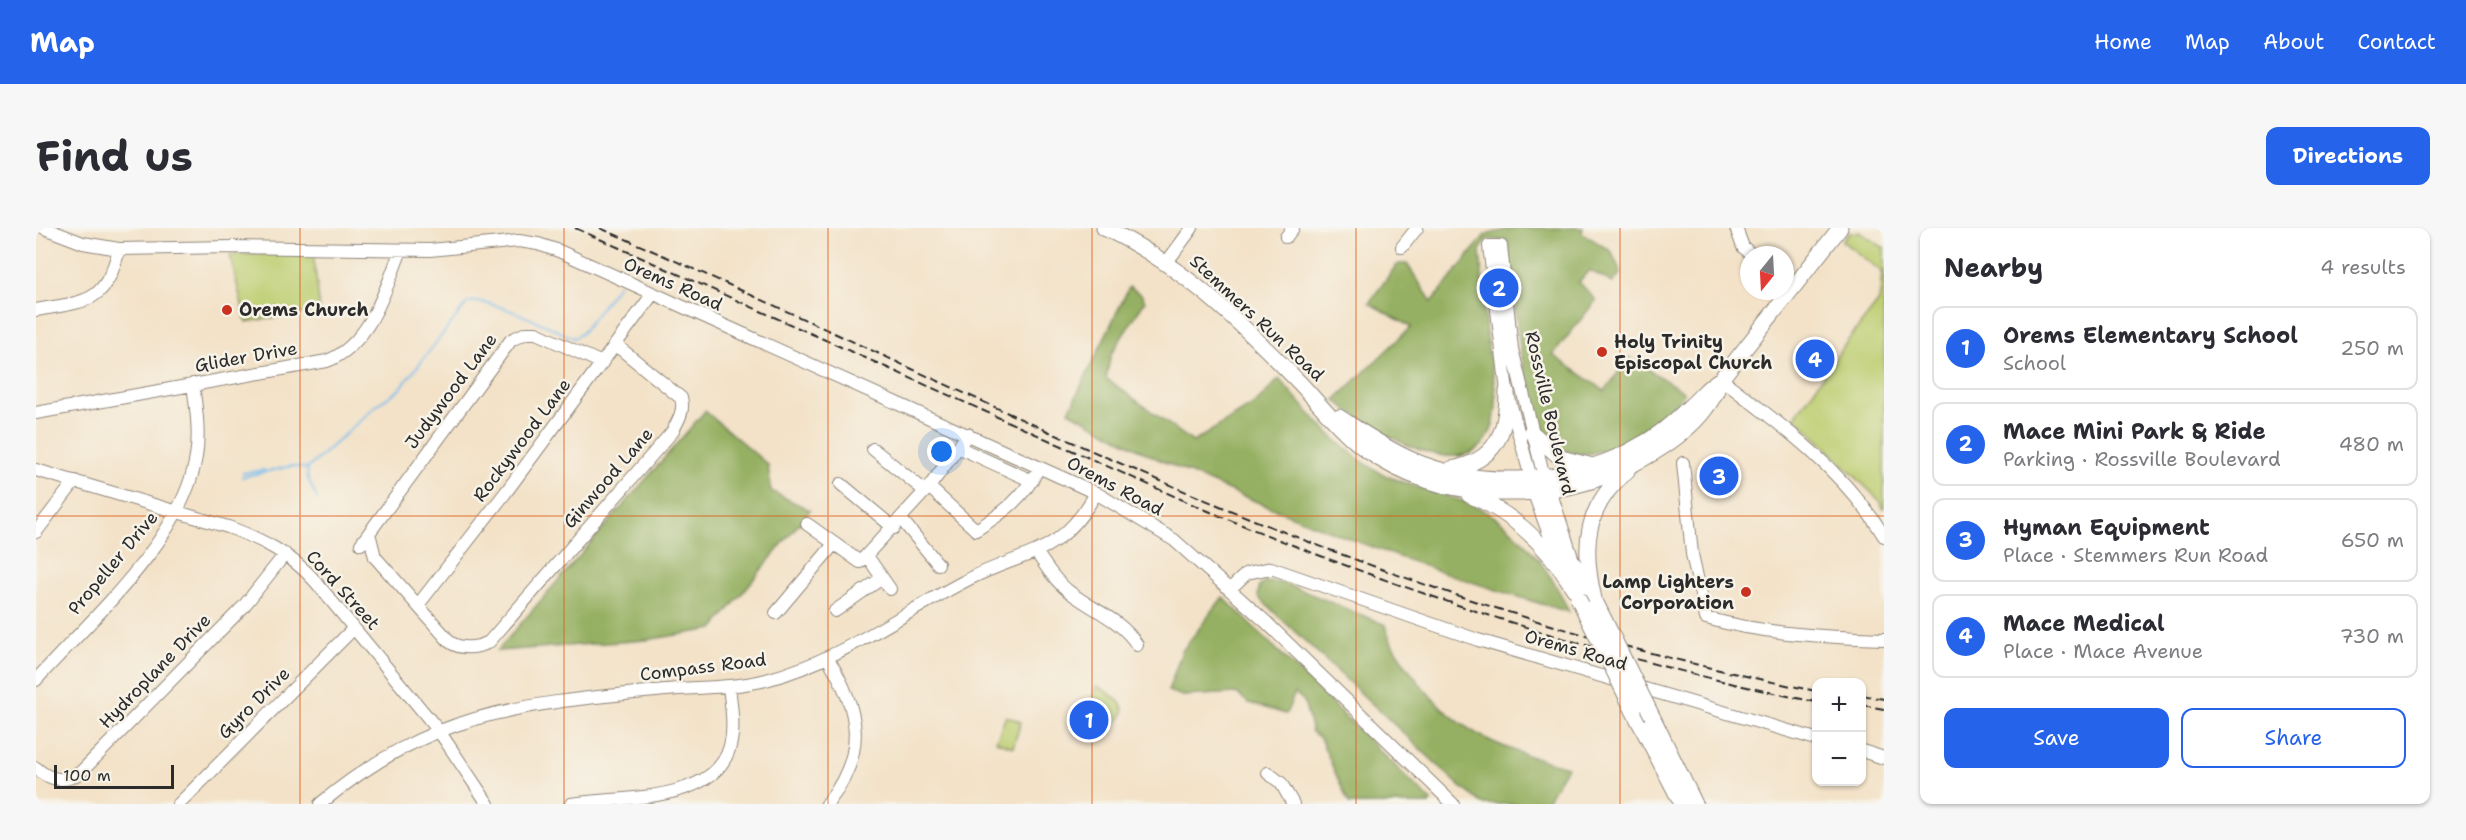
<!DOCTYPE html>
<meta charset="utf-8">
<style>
body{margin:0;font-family:"Shantell Sans",sans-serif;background:#f7f7f7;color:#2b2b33}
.controls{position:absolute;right:18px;bottom:18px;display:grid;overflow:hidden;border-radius:12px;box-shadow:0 2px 4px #0004}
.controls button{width:54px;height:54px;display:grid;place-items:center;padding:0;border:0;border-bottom:2px solid #e1e1e2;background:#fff;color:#2b2b33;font:30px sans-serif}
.compass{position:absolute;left:1704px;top:18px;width:54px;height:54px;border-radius:50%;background:#fff;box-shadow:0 2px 4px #0004;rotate:198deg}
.scale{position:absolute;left:18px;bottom:15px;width:120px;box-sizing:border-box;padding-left:6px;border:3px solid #2b2b2b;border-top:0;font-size:16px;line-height:21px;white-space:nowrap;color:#2b2b2b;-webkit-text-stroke:4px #f7f3e8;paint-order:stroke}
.you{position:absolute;left:906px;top:224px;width:21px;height:21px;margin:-15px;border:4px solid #fff;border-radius:50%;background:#1a73e8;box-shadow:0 0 0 9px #1a73e833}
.badge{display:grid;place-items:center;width:39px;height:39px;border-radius:50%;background:#2563eb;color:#fff;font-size:20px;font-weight:700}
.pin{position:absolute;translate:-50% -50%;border:3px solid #fff;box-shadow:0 2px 6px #0006}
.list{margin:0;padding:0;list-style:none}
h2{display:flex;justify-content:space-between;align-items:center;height:78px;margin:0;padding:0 24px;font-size:26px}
h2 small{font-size:20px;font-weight:400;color:#7c7c81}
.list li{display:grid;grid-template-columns:39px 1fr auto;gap:18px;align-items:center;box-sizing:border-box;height:84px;margin:0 12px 12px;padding:0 12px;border:2px solid #e1e1e2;border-radius:12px}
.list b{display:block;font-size:22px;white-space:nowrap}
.list p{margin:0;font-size:20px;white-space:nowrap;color:#7c7c81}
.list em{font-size:20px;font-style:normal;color:#7c7c81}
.actions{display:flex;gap:12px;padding:18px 24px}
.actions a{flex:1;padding:14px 0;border:2px solid #2563eb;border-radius:12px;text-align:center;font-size:21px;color:#2563eb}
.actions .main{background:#2563eb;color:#fff}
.map{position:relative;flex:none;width:1848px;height:576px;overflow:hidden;border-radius:12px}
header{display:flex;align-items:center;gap:36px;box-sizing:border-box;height:84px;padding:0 30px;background:#2563eb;color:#fff}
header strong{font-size:28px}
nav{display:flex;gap:33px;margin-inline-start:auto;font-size:21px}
.intro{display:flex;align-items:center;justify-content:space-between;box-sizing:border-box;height:144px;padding:0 36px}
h1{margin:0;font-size:42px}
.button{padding:15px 27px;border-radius:12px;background:#2563eb;color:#fff;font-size:21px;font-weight:700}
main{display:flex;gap:36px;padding:0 36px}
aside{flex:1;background:#fff;border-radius:12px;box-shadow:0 2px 4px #0004}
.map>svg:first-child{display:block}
</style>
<header>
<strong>Map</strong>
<nav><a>Home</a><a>Map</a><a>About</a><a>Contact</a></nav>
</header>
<div class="intro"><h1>Find us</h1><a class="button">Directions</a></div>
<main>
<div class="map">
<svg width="1848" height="576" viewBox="0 0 1848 576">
<rect width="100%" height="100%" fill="#f7f3e8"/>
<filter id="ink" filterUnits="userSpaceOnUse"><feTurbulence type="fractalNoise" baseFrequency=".0167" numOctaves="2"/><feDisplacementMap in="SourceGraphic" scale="12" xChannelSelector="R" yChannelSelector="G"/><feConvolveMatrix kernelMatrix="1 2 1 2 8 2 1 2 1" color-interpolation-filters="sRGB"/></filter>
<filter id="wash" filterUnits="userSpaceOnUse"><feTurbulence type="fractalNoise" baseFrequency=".008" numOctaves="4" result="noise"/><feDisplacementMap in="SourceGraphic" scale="24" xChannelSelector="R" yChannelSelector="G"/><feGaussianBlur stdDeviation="1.35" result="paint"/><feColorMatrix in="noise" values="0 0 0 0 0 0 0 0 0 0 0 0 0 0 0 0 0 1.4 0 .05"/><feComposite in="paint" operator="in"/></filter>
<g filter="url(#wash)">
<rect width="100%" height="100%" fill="#f3e2c8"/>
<!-- green -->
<path fill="#bccd70" stroke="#747c4e" stroke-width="1.5" d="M1823,4L1848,20V282L1843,272L1759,189L1810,115L1843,73L1846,44L1806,13L1813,5Z
M277,24L284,83L210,94L194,27Z
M1061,458C1079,468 1106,487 1069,498L1053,491L1051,485Z
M970,488L985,494L977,519L960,513Z"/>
<!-- forest -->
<path fill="#95b062" stroke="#606e46" stroke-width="1.5" d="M1478,0H1547L1546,5L1575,23L1585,45L1577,55L1553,42L1543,54L1560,72L1517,127L1569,163L1593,129L1649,165C1631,186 1609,201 1585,215C1560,228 1530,233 1511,208C1485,175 1477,58 1472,13L1452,11L1444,22C1447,52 1447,83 1451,114C1454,136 1463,164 1459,187C1445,274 1334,201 1299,172L1375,99L1333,75L1359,39L1363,36H1371L1396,74L1449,7Z
M1093,59L1105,66L1109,73L1075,126L1070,150L1157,214L1220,175L1243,151C1275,186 1304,224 1347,246C1373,259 1402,264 1429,274C1476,290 1514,340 1533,384C1393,344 1258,292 1126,233C1094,218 1064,200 1033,183Z
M669,183L732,237L735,263L774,282L677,401L610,412L461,423Z
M1229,354L1248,355L1350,397C1352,413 1361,424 1370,437C1416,504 1457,518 1531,539L1509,576H1447L1425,559L1222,369L1223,359Z
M1187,369L1395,573L1393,576H1313L1284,510L1276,504L1268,473L1259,465L1250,486L1213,475L1200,465L1147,468L1132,463L1146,423Z"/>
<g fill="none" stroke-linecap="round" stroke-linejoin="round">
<!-- stream -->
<path stroke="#74bbec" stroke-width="2" d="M207,245L228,242
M206,249L256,238L272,241
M281,271L271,248L272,240L341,177L364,161L431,75C447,66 519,102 538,110L545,106L583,56"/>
</g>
</g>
<g filter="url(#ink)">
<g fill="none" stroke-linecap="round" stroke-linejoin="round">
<defs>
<path id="minor" d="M8,0L47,15L83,21L196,19L394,22L483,13L502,16L523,23L1060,265L1138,312L1230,394L1417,576
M1700,0L1707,19L1716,27
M1250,9L1257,0
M1366,19L1381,0
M1131,34L1156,0
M0,82C50,73 69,77 83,21
M1685,151C1746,197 1808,243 1848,308
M0,185L291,133C334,116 349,63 365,22
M924,220L996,253
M837,221L889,263
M1647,235L1656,326L1670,390C1728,406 1789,409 1848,411
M0,242L192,299C225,311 255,326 279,353L403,503L452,576
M1495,250L1471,163L1453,18H1465L1476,121L1508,249
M805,256L858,300
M893,259L940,302C967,285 989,269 1003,239
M865,291L902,336
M771,296L824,334L893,259L932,206
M0,304L39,253
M333,305L339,329L414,414C425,422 442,420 453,414L636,204C642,193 649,182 645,170L580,117
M325,316L475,112L490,105H500L566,135
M1001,325C1011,340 1020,354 1035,365C1057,382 1086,392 1101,417
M831,328L854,361
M1194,361L1211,345L1235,340L1442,412L1780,511
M382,377L470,264L616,67
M799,383L846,350
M740,385L798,316
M791,429C824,481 832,525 791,576
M0,452C55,391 147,311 160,229C164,204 160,180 157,156
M1826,523L1848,530
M0,540C14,553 31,555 46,543L208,378L249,326
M1232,545L1245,555L1257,576
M143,576L318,400
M284,576C398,481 490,476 630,462C663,459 698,460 730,452C803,433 866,385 933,351C991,322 1024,329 1060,265
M535,576C584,568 679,576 694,518C699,499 695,477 693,458"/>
<path id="major" d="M1068,0C1142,34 1200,90 1257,148C1281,172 1302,201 1330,222C1403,274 1507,277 1587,241C1625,223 1672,194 1685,151L1804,0
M1303,189C1326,204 1349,220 1374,231C1447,263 1540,256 1608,215C1624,206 1641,191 1654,178C1665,169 1672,157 1685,151
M1495,204L1525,230L1553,237
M1415,241C1460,233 1471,205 1471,163
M1509,252L1535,331L1548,358
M1496,256L1523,329
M1433,267C1479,286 1512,318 1538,361
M1558,371C1546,320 1548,279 1591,243
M1597,482L1646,576
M1616,488L1659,576"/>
</defs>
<!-- minor casing -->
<use href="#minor" stroke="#8f867a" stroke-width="14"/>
<!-- major casing -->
<use href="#major" stroke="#8f867a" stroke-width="17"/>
<!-- minor -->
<use href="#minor" stroke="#fff" stroke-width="12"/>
<!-- major -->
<use href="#major" stroke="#fff" stroke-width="15"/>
<!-- rail -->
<path stroke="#2b2b2b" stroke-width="2" stroke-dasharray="9 4.5" stroke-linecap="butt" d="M539,0L1158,277C1359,362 1566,430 1780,474
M564,0C795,99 1020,214 1253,306C1424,374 1600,427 1780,463
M1826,467L1848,471
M1826,477L1848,481"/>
<defs>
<path id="major-bridge" d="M1542,370L1597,482
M1560,375L1616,488"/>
</defs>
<!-- major-bridge casing -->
<use href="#major-bridge" stroke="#8f867a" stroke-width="17" stroke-linecap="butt"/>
<!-- major-bridge -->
<use href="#major-bridge" stroke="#fff" stroke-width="15"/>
</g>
</g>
<!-- grid -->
<path fill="none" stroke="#df570e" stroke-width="1.5" stroke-opacity="0.55" d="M264,0V576M528,0V576M792,0V576M1056,0V576M1320,0V576M1584,0V576M0,288H1848"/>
<!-- markers -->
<g fill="#c8321e" stroke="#f7f3e8" stroke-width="2">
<circle cx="191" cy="82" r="6"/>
<circle cx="1566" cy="124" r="6"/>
<circle cx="1710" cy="364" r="6"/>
</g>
<g text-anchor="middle" stroke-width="5" stroke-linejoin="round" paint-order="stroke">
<!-- street labels -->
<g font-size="18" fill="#2b2b2b" stroke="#f7f3e8">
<text transform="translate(637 56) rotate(24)" y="6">Orems Road</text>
<text transform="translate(1221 90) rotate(43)" y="6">Stemmers Run Road</text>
<text transform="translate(210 129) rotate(-10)" y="6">Glider Drive</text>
<text transform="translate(415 163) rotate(-53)" y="6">Judywood Lane</text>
<text transform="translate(1514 185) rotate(77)" y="6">Rossville Boulevard</text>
<text transform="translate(486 212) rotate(-53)" y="6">Rockywood Lane</text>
<text transform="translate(572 250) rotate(-49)" y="6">Ginwood Lane</text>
<text transform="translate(1079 258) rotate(28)" y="6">Orems Road</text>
<text transform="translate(77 335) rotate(-50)" y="6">Propeller Drive</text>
<text transform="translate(307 362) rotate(48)" y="6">Cord Street</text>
<text transform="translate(1540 422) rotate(16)" y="6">Orems Road</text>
<text transform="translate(667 439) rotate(-7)" y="6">Compass Road</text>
<text transform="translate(119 443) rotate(-46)" y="6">Hydroplane Drive</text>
<text transform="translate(218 475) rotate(-45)" y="6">Gyro Drive</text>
</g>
<!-- poi labels -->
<g font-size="18" font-weight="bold" fill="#2b2b2b" stroke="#f7f3e8" text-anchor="start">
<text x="203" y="88">Orems Church</text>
<text x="1578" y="120">Holy Trinity<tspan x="1578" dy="21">Episcopal Church</tspan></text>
<text x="1698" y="360" text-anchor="end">Lamp Lighters<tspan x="1698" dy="21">Corporation</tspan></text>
</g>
</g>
</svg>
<div class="controls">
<button>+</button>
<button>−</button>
</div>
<svg class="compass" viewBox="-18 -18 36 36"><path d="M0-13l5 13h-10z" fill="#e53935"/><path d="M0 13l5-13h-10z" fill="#7c7c81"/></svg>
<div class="scale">100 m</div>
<div class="you"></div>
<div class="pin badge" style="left:1053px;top:492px">1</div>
<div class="pin badge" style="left:1463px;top:60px">2</div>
<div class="pin badge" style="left:1683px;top:248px">3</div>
<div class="pin badge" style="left:1779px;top:131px">4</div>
</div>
<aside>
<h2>Nearby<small>4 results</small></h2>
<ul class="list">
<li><span class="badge">1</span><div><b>Orems Elementary School</b><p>School</p></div><em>250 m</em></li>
<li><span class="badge">2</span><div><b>Mace Mini Park &amp; Ride</b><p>Parking · Rossville Boulevard</p></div><em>480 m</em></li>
<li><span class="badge">3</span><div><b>Hyman Equipment</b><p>Place · Stemmers Run Road</p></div><em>650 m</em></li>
<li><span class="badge">4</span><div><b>Mace Medical</b><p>Place · Mace Avenue</p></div><em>730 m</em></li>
</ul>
<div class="actions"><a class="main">Save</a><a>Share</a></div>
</aside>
</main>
